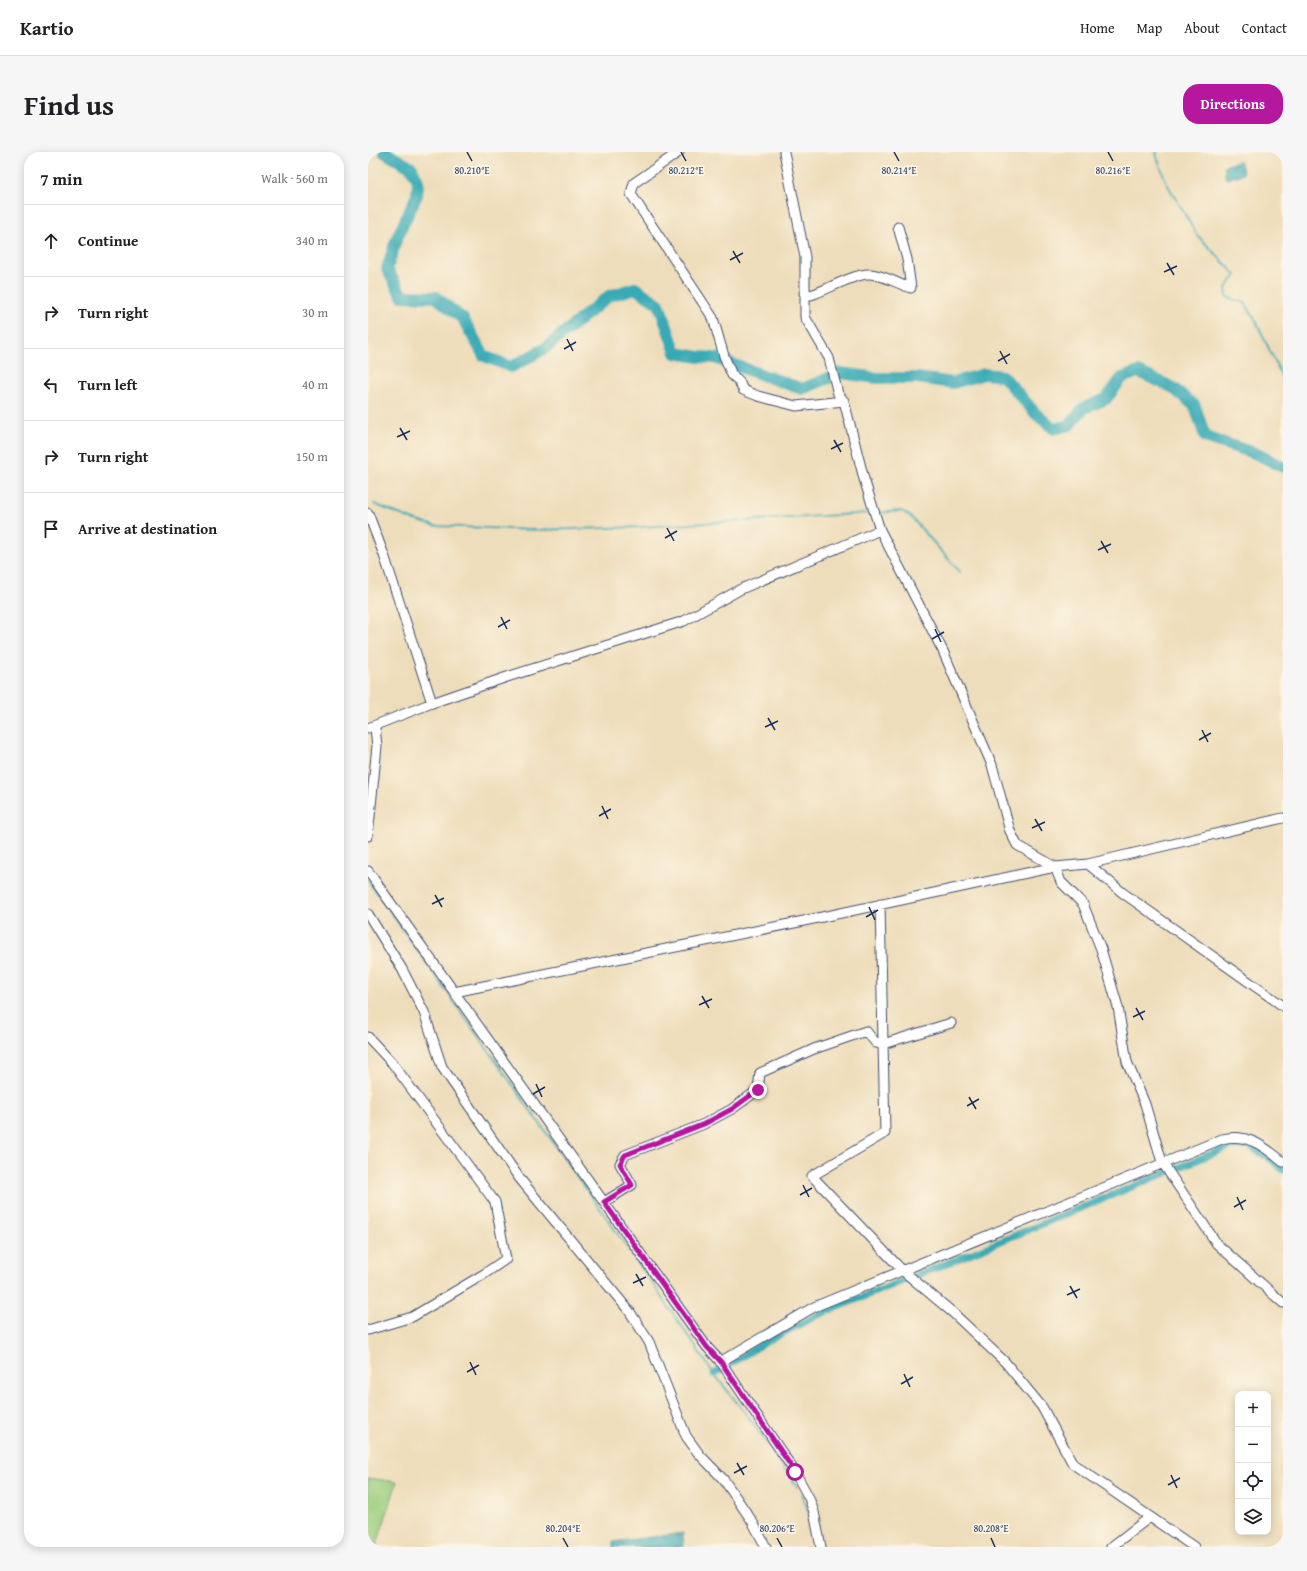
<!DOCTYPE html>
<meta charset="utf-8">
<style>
body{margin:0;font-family:"Gentium Book Plus",serif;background:#f6f6f6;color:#202124}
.controls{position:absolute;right:12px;bottom:12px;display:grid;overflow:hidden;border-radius:8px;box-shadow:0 2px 10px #0003}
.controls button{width:36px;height:36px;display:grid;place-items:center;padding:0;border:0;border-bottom:1px solid #e0e0e0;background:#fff;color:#202124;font:20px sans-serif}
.stop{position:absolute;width:12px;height:12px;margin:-9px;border:3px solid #b5179e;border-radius:50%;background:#fff}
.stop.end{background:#b5179e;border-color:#fff;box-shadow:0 1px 4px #0008}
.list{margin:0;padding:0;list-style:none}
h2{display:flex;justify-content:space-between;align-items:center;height:52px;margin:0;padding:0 16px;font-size:17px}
h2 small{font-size:13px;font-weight:400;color:#757577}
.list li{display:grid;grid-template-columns:26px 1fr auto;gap:12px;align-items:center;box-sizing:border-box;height:72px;padding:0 16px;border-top:1px solid #e0e0e0}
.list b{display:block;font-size:15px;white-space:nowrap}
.list em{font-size:13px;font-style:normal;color:#757577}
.icon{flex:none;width:22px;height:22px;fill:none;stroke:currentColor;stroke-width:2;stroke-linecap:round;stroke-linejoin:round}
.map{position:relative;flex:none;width:915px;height:1395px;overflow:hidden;border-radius:16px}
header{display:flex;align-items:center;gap:24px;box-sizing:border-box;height:56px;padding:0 20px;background:#fff;border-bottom:1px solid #e0e0e0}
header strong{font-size:19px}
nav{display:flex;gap:22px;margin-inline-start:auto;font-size:14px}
.intro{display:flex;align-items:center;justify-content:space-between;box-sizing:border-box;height:96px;padding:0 24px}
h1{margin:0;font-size:28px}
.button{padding:10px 18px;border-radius:16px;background:#b5179e;color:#fff;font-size:14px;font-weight:700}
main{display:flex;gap:24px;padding:0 24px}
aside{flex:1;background:#fff;border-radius:16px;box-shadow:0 2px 10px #0003}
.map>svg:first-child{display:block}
</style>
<header>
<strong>Kartio</strong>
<nav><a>Home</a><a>Map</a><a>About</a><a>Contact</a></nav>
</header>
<div class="intro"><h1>Find us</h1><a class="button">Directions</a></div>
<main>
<aside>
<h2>7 min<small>Walk · 560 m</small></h2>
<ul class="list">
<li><svg class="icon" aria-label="ahead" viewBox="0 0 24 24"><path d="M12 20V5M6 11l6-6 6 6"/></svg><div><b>Continue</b></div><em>340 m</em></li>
<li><svg class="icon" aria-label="right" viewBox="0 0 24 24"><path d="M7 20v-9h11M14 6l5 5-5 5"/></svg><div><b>Turn right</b></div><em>30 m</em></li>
<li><svg class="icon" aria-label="left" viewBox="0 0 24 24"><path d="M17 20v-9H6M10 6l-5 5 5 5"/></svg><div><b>Turn left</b></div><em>40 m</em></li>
<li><svg class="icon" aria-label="right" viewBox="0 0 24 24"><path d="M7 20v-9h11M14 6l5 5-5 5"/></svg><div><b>Turn right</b></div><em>150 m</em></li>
<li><svg class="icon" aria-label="arrive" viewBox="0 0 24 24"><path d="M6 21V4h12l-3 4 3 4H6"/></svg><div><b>Arrive at destination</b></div></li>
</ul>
</aside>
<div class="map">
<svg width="915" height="1395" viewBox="0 0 915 1395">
<defs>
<pattern id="water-waves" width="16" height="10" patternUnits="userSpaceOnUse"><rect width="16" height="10" fill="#39aab6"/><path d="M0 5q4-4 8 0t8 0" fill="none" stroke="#2f8b97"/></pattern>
</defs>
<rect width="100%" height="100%" fill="#fcf5e5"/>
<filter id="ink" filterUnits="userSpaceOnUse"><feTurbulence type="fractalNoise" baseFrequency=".025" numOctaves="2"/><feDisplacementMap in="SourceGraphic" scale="8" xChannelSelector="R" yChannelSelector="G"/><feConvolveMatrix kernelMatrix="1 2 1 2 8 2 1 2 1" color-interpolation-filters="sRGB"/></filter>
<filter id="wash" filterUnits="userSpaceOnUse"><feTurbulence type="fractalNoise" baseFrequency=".012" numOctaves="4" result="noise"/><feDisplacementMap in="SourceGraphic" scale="16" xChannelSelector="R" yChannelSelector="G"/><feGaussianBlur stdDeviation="0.9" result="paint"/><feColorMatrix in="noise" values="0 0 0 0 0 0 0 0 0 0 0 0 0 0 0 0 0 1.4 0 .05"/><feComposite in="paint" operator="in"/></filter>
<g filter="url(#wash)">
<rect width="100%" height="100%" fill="#eeddba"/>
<!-- grass -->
<path fill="#9ccf7f" stroke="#5c7f6e" d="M0,1326L29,1330L8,1395H0Z"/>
<!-- water -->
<path fill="url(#water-waves)" stroke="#2a6c8a" d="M871,9L873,10L875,22L858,27L856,14Z
M315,1381L316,1395H245V1390Z"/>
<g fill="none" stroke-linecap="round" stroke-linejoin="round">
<!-- stream -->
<path stroke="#39aab6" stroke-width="2" d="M789,0L788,2L798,30L829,83L868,123L858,136L859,145L877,151L888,169L915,227
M6,352L43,367L67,374L170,378L273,375L504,361
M509,361L534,359L543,365L592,420
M0,728L278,1122L346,1222L379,1263L430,1336
M434,1343L442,1363
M444,1373L448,1395"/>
<!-- canal -->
<path stroke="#39aab6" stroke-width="7" d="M346,1222L398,1190L450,1163L575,1113L863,994L879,993L904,1008L915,1018"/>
<!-- river -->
<path stroke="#39aab6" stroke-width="12" d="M16,0L44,16L50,29L49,43L28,88L19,117L34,144L68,145L95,167L116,204L143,215L176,197L241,144L267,136L291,152L308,201L331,205L347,206L434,237L473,221L509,226H550L585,231L616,222L635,224L668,262L686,277L701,273L716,256L738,247L754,226L770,220L804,235L827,254L837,285L889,302L915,315"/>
</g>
</g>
<g filter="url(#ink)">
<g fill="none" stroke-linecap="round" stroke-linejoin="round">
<defs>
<path id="minor" d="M311,0L266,31L263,42L345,166L356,204L364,223L371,229L375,238L390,244L428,254L476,249
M416,0L437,105V165L461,206L470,242L476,249L496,327L512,378L575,499L624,613L642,679L649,693L687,715L693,730L715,752L733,797L750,855L759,910L777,952L794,1010L849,1092L915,1151
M436,141L443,143C459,138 487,121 502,122C516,123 530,132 543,136L539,107L530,75
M0,361L16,403L64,551
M0,576L64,551L136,526L316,469L373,437L512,378
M0,684L9,594L7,575
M720,712L755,741L915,854
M0,719L339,1195L353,1210L427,1320L441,1346L446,1360L453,1395
M512,752L517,981L444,1024L534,1118L584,1160L637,1210L674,1255L705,1312L826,1395
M0,762L34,817L56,860L74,915L152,1027L262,1160L281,1190L318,1284L331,1302L356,1328L384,1369L398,1395
M86,840L431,770L687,715L720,712L915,666
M0,885L25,912L127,1050L138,1107L116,1122L44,1165L0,1178
M236,1050L264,1033L252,1012L257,1003L336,972L364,957L390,938L392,921L446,897L498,879L508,891L515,892L583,871
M352,1210L446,1155L854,987C879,981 896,994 915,1010
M743,1395L782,1365"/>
</defs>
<!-- minor casing -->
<use href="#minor" stroke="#3b496c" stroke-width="11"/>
<!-- minor -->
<use href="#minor" stroke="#fff" stroke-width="9"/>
</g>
</g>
<g fill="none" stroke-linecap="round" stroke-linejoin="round" filter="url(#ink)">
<!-- route -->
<path stroke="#b5179e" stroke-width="5" d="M390,938L364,957L336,972L257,1003L252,1012L264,1033L236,1050L339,1195L353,1210L427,1320"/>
</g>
<!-- ticks -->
<path fill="none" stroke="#1b2f5e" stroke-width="1.5" d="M99,0L104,9M313,0L318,9M526,0L531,9M740,0L745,9M365,99L372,111M362,108L375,101M799,111L806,123M796,120L809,114M199,187L205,199M196,197L208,190M632,199L639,212M630,209L642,202M32,276L39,288M29,285L42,279M466,288L473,300M463,297L475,291M299,376L306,389M297,386L309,379M733,389L740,401M730,398L743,392M133,465L139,477M130,475L142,468M567,477L573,490M564,487L576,480M400,566L407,578M397,575L410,569M834,578L840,590M831,588L843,581M234,654L240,667M231,664L243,657M667,667L674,679M664,676L677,670M67,743L74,755M64,752L76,746M501,755L507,768M498,765L510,758M334,844L341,856M331,853L344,847M768,856L775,868M765,865L777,859M168,932L174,945M165,942L177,935M601,945L608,957M599,954L611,947M435,1033L441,1045M432,1043L444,1036M869,1045L875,1058M866,1055L878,1048M268,1122L275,1134M265,1131L278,1125M702,1134L709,1146M699,1143L712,1137M102,1210L108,1223M99,1220L111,1213M536,1222L542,1235M533,1232L545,1225M369,1311L376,1323M366,1321L379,1314M803,1323L809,1336M800,1333L812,1326M195,1386L200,1395M409,1386L414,1395M623,1386L627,1395"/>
<g font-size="10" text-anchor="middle" fill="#1b2f5e" stroke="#fcf5e5" stroke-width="3.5" stroke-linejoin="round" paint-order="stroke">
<text x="104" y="22">80.210°E</text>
<text x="318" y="22">80.212°E</text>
<text x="531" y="22">80.214°E</text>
<text x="745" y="22">80.216°E</text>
<text x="195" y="1380">80.204°E</text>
<text x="409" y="1380">80.206°E</text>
<text x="623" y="1380">80.208°E</text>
</g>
</svg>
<div class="controls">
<button>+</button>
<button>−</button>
<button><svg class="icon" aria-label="locate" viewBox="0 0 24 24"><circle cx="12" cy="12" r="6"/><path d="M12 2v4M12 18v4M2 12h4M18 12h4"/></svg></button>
<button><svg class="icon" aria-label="layers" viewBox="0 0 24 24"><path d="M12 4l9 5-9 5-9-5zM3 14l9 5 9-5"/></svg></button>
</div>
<div class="stop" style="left:427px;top:1320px"></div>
<div class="stop end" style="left:390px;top:938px"></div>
</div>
</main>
